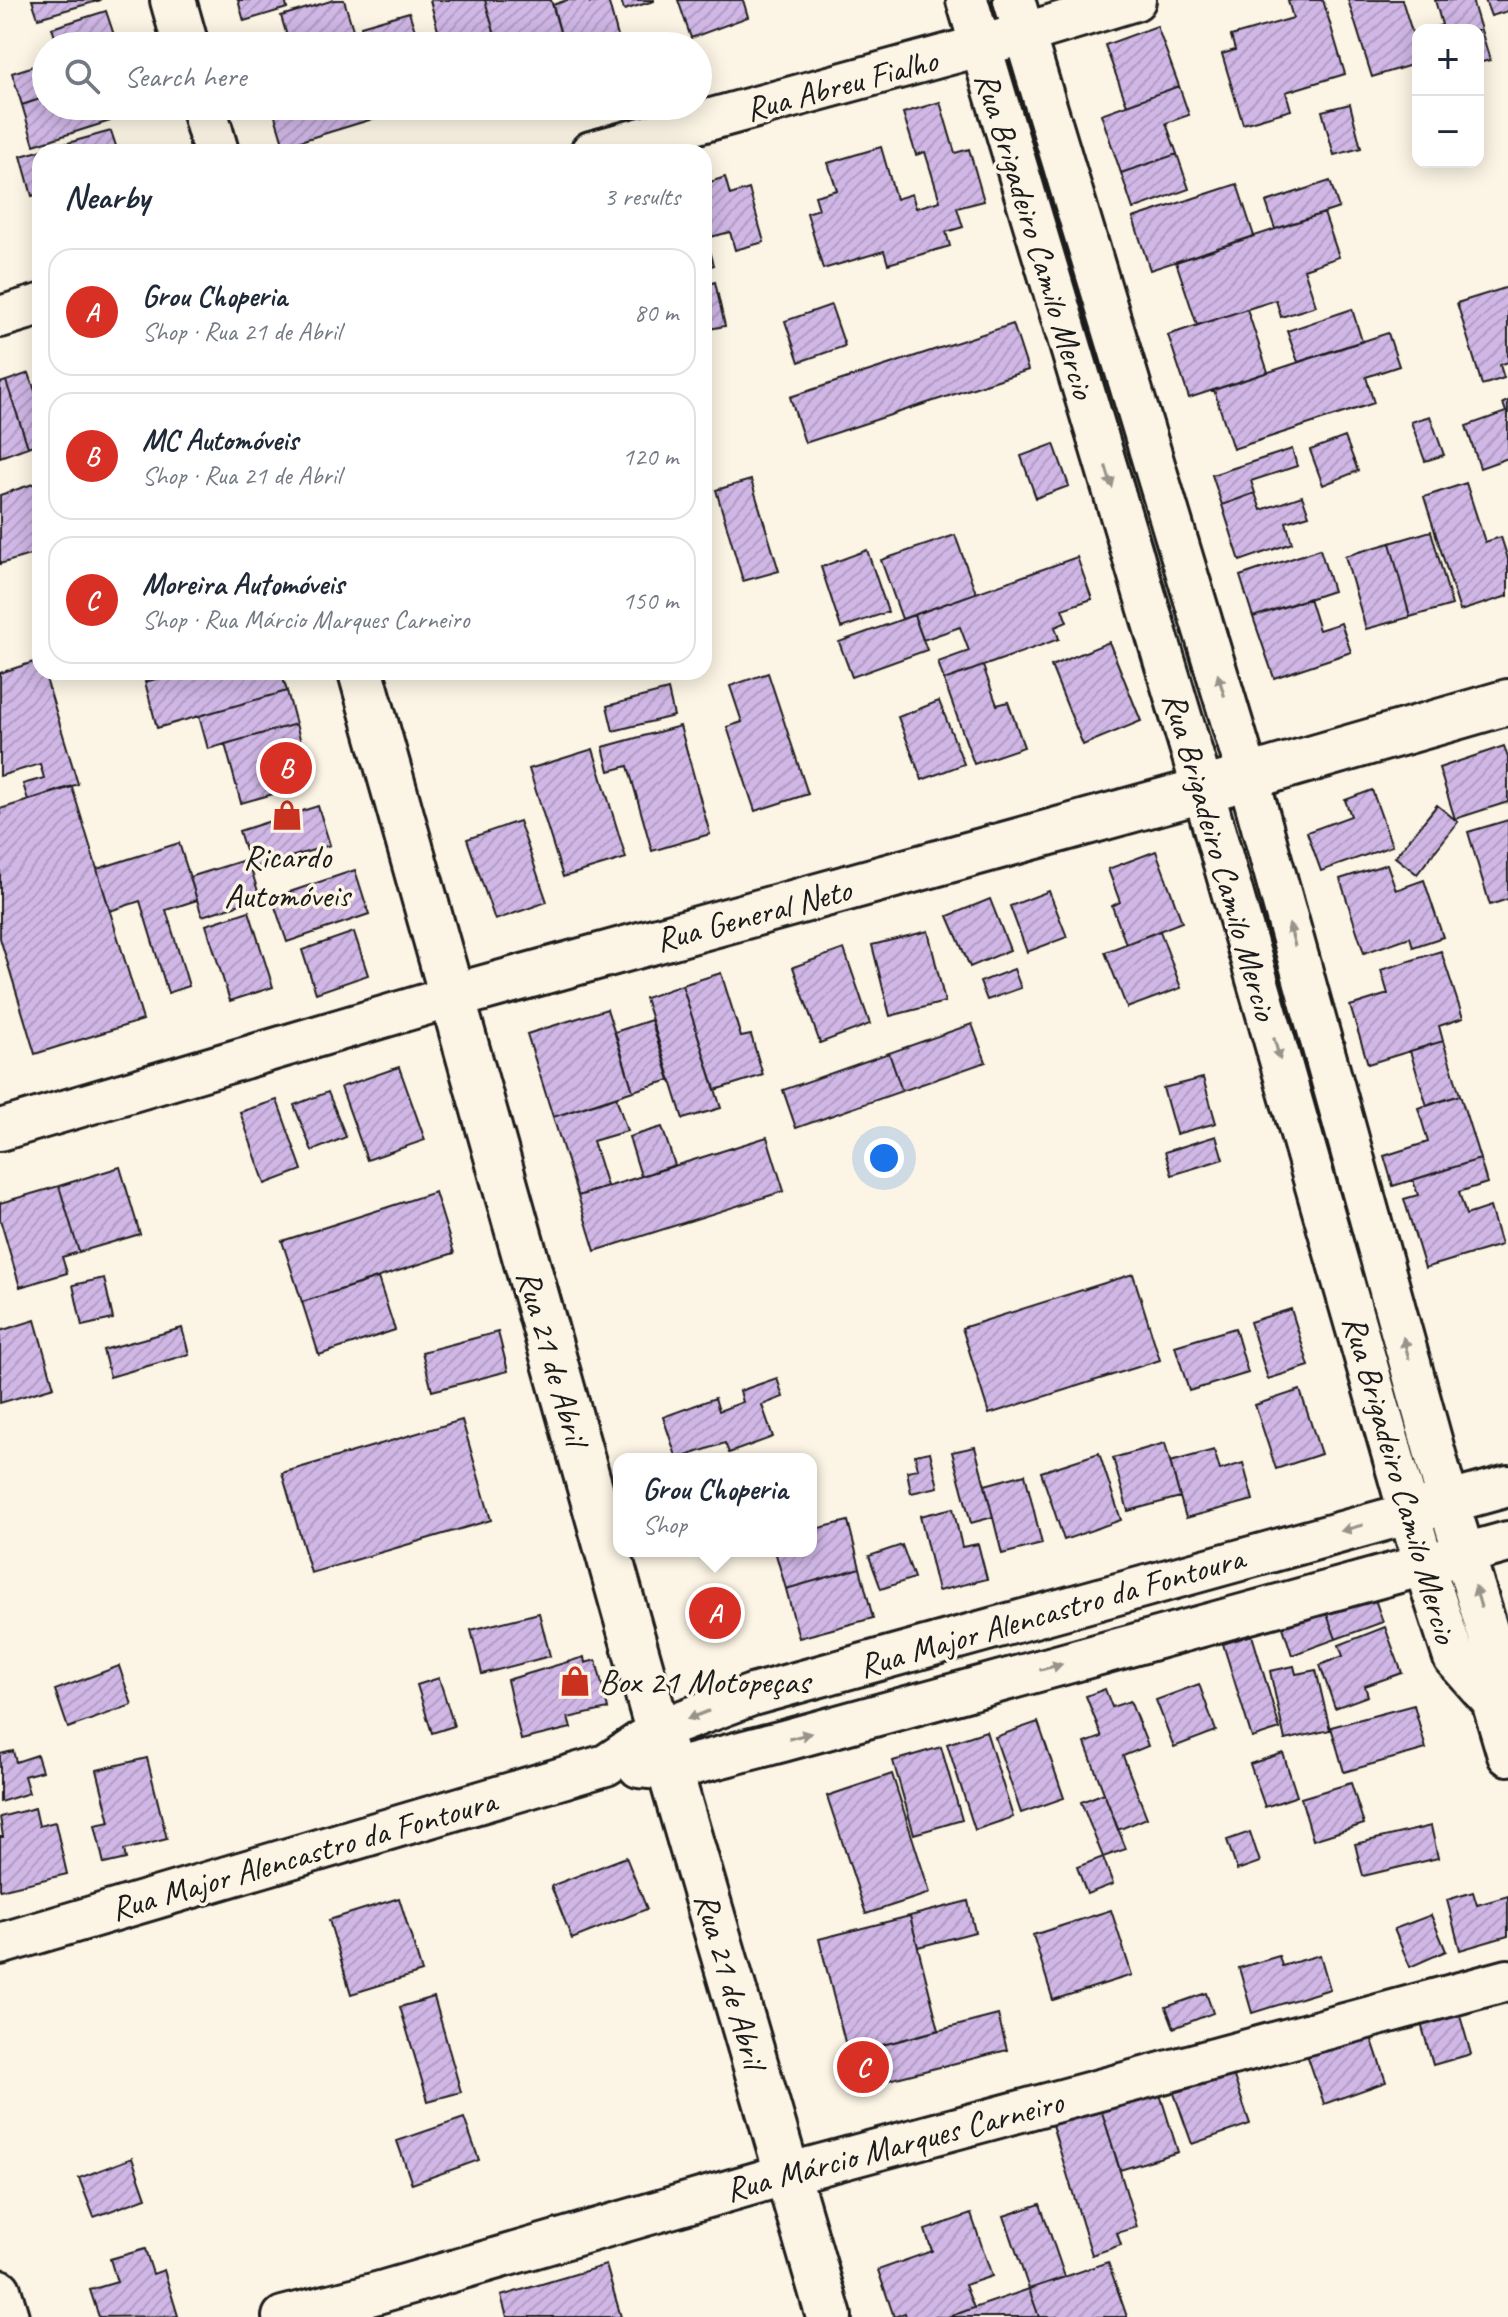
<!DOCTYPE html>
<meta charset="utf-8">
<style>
body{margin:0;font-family:Caveat,sans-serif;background:#f2f2f3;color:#1f2937}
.controls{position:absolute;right:24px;top:24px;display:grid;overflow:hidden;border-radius:16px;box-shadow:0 4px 20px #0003}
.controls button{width:72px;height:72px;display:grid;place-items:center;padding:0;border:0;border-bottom:2px solid #e0e1e3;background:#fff;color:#1f2937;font:40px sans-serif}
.you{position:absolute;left:884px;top:1158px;width:28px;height:28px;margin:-20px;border:6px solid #fff;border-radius:50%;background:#1a73e8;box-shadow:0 0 0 12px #1a73e833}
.badge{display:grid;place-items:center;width:52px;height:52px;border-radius:50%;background:#d93025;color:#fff;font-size:26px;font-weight:700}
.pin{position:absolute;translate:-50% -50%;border:4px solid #fff;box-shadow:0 2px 8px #0006}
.popup{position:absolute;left:613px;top:1453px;width:204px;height:104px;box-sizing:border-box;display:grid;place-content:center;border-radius:16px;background:#fff;filter:drop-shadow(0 2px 6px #0005);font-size:26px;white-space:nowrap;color:#747a83}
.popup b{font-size:30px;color:#1f2937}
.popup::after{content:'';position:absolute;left:50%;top:100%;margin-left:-16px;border:16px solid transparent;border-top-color:#fff}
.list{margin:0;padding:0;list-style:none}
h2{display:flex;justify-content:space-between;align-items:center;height:104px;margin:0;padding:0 32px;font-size:34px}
h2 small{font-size:26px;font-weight:400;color:#747a83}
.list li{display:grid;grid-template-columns:52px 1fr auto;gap:24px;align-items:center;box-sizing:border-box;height:128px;margin:0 16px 16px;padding:0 16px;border:2px solid #e0e1e3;border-radius:24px}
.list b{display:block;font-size:30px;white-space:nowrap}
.list p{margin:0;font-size:26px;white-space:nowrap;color:#747a83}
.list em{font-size:26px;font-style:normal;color:#747a83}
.icon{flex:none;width:44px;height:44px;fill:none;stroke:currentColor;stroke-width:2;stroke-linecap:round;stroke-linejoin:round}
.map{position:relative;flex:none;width:1508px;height:2317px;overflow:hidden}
.search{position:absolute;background:#fff;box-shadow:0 4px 20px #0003;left:32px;top:32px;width:680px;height:88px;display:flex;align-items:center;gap:20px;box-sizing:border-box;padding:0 28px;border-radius:44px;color:#747a83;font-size:30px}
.panel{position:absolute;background:#fff;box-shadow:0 4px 20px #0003;left:32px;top:144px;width:680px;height:536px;border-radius:24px}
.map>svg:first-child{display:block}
</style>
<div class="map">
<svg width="1508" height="2317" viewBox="0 0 1508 2317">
<defs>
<pattern id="building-hatch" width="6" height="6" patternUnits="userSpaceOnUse" patternTransform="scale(2)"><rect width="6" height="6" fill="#d0b7e6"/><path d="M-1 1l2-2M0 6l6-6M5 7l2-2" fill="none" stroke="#b29dc5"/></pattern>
</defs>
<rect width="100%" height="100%" fill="#fcf5e5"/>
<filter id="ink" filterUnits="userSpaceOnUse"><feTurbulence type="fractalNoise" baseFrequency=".0125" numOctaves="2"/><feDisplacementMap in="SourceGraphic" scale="16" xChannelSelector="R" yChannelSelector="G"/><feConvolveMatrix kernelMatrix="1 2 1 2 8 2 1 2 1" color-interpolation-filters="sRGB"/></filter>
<g filter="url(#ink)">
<!-- building -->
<path fill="url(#building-hatch)" stroke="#1c1c1c" stroke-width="2" d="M32,0H101L38,18Z
M238,0H285L287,8L244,21Z
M334,0H344L355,36L322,46H290L281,16Z
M430,0H485L498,46H442Z
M485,0H551L564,46H498Z
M567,0H589L590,3L608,0L620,44L564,46L553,5Z
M621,0H654V1L624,10Z
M678,0H743L748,17L691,38Z
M1293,0H1323L1345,74L1286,92L1291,110L1243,124L1222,54L1235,50L1231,36L1293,18L1288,1Z
M1348,0H1402L1418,51V63L1372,77Z
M1435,0H1472L1490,60L1478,63V30H1427L1442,25Z
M1485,0H1508V11L1491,16Z
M106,11L116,41L99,46H58L52,28Z
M409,12L420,46H367L361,26Z
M1157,26L1179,86L1127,105L1105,45Z
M355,36L358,46H322Z
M46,62V97L22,105L12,73Z
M1179,86L1189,115L1166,123L1177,154L1121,173L1101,114Z
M46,97V106H106L110,121L34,145L22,105Z
M940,102L955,153L969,149L984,201L957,208L963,227L946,232L950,246L888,264L884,251L823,269L807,213L819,209L815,196L837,190L828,163L881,147L896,199L912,194L916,208L940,201L925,152L916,155L903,113Z
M1350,104L1361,148L1334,155L1322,111Z
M272,106H376L379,117L284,146Z
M111,131L118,152H40V194L32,196L21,156Z
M1177,154L1189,189L1133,209L1121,173Z
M725,177L730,195L749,189L764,242L735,250L730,232L707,238L704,229V184Z
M1330,181L1339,208L1275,229L1266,202Z
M1237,184L1254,236L1150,270L1133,218Z
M1324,213L1339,257L1304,269L1316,306L1281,317L1276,300L1197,325L1176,262Z
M704,229L714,265L704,268Z
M715,282L725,326L704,330V285Z
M1508,287V362L1500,365L1504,378L1482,385L1457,303Z
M831,305L845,346L799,362L785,321Z
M1247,309L1268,372L1189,398L1168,335Z
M1352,309L1362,341L1298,362L1287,331Z
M1013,324L1028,370L805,443L790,397Z
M1388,333L1399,366L1366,377L1374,403L1233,449L1214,390Z
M29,373L40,406V442L28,447L6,381Z
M6,381L28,447L0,457V383Z
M1508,401V458L1480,468L1466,426L1506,412L1503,403Z
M1430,416L1444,455L1425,461L1411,422Z
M1345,437L1358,471L1323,485L1310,450Z
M1054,444L1069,486L1036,498L1021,456Z
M1292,449L1297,466L1251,481L1255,493L1222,505L1212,475Z
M751,480L779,571L743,581L716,490Z
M39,482L40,552L0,564V495Z
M1466,483L1485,542L1501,537L1508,559V596L1460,611L1424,497Z
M1255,493L1261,510L1302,496L1309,515L1286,522L1292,543L1240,561L1222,505Z
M1431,531L1452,605L1410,617L1390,543Z
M955,535L976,593L902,619L881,560Z
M1390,543L1410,617L1366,629L1345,556Z
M1320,549L1333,591L1253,617L1240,576Z
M867,550L888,612L841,628L821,567Z
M1077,557L1092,599L1062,609L1067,622L1055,627L1059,639L944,680L938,662L969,651L960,627L923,640L914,615Z
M1309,598L1319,630L1341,623L1351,652L1274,678L1253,617Z
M914,615L927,650L852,677L839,642Z
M1109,642L1141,721L1083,745L1051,666Z
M40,660V672H44L78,784L28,800L23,784L44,778L40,764L0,776V673Z
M983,666L997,705L1008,702L1024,747L974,764L944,680Z
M180,672H281L287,691L157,728L145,682Z
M768,673L808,794L755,811L727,727L742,722L730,686Z
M668,690L674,716L613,731L607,706Z
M287,691L296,724L208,749L199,716Z
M939,701L964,764L922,780L898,717Z
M296,724L312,783L241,803L225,744Z
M680,726L710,834L652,851L628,766L609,771L603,747Z
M1504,746L1508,758V802L1455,819L1439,768Z
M593,749L626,858L563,877L529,769Z
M72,787L143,1020L35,1054L0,938V809Z
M1372,790L1392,846L1321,871L1307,832L1351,816L1345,800Z
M1437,805L1458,822L1417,874L1395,857Z
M318,806L330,845L251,869L239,831Z
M1508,820V899L1490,905L1468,832Z
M519,821L547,902L495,920L467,839Z
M179,843L197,900L166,910L189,986L168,993L140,901L110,911L97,869Z
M1156,851L1182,922L1126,944L1112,906L1120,902L1108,869Z
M248,859L260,898L202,916L190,877Z
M1387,864L1396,890L1424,880L1443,937L1413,947L1410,937L1364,953L1340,879Z
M355,870L369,914L287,942L272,898Z
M1049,891L1067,937L1027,952L1010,906Z
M990,899L1010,950L970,967L948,916Z
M249,911L273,987L230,1001L206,925Z
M928,931L945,1002L890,1016L872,945Z
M1160,931L1181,988L1127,1008L1105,952Z
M354,932L368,975L316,993L302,950Z
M844,949L870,1024L820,1043L793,967Z
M1441,951L1463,1018L1439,1026L1443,1041L1368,1064L1350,1006L1388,994L1381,970Z
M1014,969L1021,988L987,1000L980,982Z
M721,973L741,1037L751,1035L763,1075L715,1090L682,985Z
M682,985L721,1108L683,1119L645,998Z
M607,1009L633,1091L553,1117L527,1034Z
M651,1020L670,1080L633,1091L615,1032Z
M972,1024L986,1062L902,1091L889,1053Z
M1443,1041L1460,1095L1427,1106L1410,1051Z
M889,1053L902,1091L796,1128L783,1090Z
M399,1067L425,1140L367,1160L341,1087Z
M1203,1078L1216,1123L1176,1134L1163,1088Z
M328,1092L346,1137L312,1151L294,1105Z
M1460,1095L1480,1159L1393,1186L1384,1156L1428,1142L1418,1108Z
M616,1097L627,1131L593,1141L607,1186L578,1196L553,1117Z
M277,1100L302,1170L265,1184L240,1112Z
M662,1127L675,1165L641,1176L629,1137Z
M1216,1136L1223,1159L1172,1175L1165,1152Z
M767,1137L784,1191L595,1251L578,1196Z
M1480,1159L1487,1183L1459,1192L1466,1215L1490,1207L1501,1245L1425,1268L1404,1199L1418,1195L1413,1180Z
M120,1167L140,1234L79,1252L59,1186Z
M59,1186L79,1252L62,1257L67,1273L20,1287L0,1219V1203Z
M435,1192L454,1253L302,1302L282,1241Z
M1133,1274L1160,1360L989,1414L962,1328Z
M104,1278L113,1319L82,1326L73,1285Z
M378,1278L395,1330L319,1355L302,1302Z
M1291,1309L1309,1366L1268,1379L1250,1322Z
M35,1320L54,1387L0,1403V1331Z
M182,1328L189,1354L110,1377L103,1350Z
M1235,1328L1248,1373L1189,1391L1175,1346Z
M498,1332L508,1371L432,1391L422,1352Z
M777,1378L783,1397L762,1405L773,1437L729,1453L725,1443L677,1459L663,1417L715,1398L719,1411L743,1402L740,1391Z
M1300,1390L1321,1454L1276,1469L1255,1405Z
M462,1420L491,1520L311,1573L282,1473Z
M1165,1443L1180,1497L1128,1511L1113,1458Z
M975,1447L993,1517L971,1523L952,1452Z
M1214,1450L1220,1470L1243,1463L1253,1500L1186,1518L1170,1462Z
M930,1452L938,1487L911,1493L907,1471L918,1469L915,1455Z
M1099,1453L1121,1520L1064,1540L1041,1472Z
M1025,1474L1042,1544L1002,1554L985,1485Z
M953,1508L962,1547L978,1544L987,1579L938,1591L920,1516Z
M848,1521L860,1568L786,1589L775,1551H811V1530Z
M902,1545L914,1578L881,1589L869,1556Z
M860,1568L873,1618L799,1638L786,1589Z
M1372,1591L1383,1622L1336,1639L1325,1609Z
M1325,1609L1336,1639L1292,1655L1282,1624Z
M539,1613L550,1656L482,1674L471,1630Z
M1385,1627L1402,1673L1365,1686L1368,1696L1335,1708L1320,1665L1343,1656L1339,1645Z
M1252,1635L1280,1729L1252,1738L1223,1644Z
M584,1657L585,1663L596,1660L608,1709L568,1718L571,1728L521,1740L507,1680Z
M119,1666L132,1705L68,1728L55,1690Z
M1294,1666L1296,1674L1316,1670L1330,1730L1285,1740L1270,1671Z
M439,1678L454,1726L432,1733L417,1685Z
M1199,1684L1216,1731L1174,1747L1156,1700Z
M1105,1689L1112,1707L1130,1701L1148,1746L1123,1756L1147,1818L1118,1830L1085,1743L1102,1737L1086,1696Z
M1414,1705L1426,1749L1344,1772L1331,1727Z
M1038,1722L1064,1798L1021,1813L995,1737Z
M986,1731L1013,1817L975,1830L947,1744Z
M941,1747L962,1820L914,1834L893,1761Z
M13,1751L16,1762L37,1755L42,1771L24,1776L29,1793L0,1802V1754Z
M1283,1753L1297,1796L1265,1807L1250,1764Z
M147,1758L167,1839L124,1850L126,1859L104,1864L95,1825L110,1822L97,1770Z
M892,1774L930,1893L866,1914L827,1796Z
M1351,1783L1364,1824L1313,1840L1301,1798Z
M1104,1793L1126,1849L1103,1857L1081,1802Z
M35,1808L39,1826L55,1822L67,1874L0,1890V1837H3L0,1817Z
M1431,1826L1438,1858L1363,1876L1355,1844Z
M1250,1832L1260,1862L1237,1870L1227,1840Z
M626,1857L647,1909L572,1939L551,1886Z
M1103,1857L1113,1884L1087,1894L1077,1867Z
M1473,1892L1477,1905L1508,1896V1936L1460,1950L1447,1900Z
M399,1898L422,1972L351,1994L329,1920Z
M968,1901L975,1932L918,1947L910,1916Z
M1111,1910L1132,1975L1053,2000L1033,1935Z
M1431,1915L1446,1951L1410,1967L1394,1929Z
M910,1916L939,2030L848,2054L819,1939Z
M1320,1955L1330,1989L1252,2013L1239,1968L1279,1956L1282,1966Z
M1206,1993L1213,2013L1174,2028L1166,2007Z
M434,1997L461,2092L428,2101L400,2007Z
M1456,2002L1471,2054L1433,2065L1418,2013Z
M998,2015L1007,2050L857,2088L848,2054Z
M1366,2022L1386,2082L1324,2104L1303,2043Z
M1229,2062L1250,2124L1192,2144L1170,2082Z
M1159,2091L1178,2152L1120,2170L1101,2109Z
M1101,2109L1137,2227L1117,2233L1121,2245L1092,2255L1052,2125Z
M464,2118L479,2160L412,2184L397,2141Z
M132,2158L146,2198L94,2217L79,2178Z
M1040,2204L1065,2277L1029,2289L1004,2216Z
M971,2214L992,2276L965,2285L974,2308L948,2317H906L905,2313L894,2317L878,2270L932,2251L925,2230Z
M145,2249L153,2274L164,2270L178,2316L99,2317L90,2290L117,2282L110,2259Z
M1108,2262L1127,2317H1039L1029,2289Z
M606,2265L621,2317H507L501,2296Z
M1029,2289L1039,2317H948L974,2308Z"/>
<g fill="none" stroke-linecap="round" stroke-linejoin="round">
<defs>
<path id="minor" d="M967,0L1203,790L1424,1565L1454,1658L1492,1701
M1014,0L1248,776L1448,1501L1493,1649L1492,1701L1508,1755
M591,152L1023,34L1135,0
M0,317L40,305
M0,1130L451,997
M639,1767L671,1770L783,1741L1508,1542
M0,1944L606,1765L658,1730L752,1695L1508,1486
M0,2290L8,2317
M283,2317L377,2293L787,2174L1508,1980"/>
<path id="tertiary" d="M173,0L186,46
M203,106L216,152
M361,672L658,1730L829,2317
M451,997L1203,790L1508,702"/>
</defs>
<!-- minor casing -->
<use href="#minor" stroke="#1c1c1c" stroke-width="46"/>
<!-- tertiary casing -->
<use href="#tertiary" stroke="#1c1c1c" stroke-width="50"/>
<!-- minor -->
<use href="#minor" stroke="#fcf5e5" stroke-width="40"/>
<!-- tertiary -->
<use href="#tertiary" stroke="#fcf5e5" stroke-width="44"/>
</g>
<!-- one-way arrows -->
<defs><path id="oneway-solid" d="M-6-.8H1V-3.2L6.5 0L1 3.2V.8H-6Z" transform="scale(2)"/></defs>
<g fill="#97938b">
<use href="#oneway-solid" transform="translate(1109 477) rotate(73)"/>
<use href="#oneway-solid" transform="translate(1221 685) rotate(-107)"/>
<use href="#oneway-solid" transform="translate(1292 935) rotate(-105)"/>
<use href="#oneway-solid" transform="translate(1277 1049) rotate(74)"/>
<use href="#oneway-solid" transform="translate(1406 1348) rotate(-105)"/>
<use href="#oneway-solid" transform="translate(1352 1528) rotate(164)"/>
<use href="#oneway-solid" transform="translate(1478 1597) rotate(-106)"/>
<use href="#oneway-solid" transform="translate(1051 1667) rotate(-15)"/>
<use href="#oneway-solid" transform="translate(698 1715) rotate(159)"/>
<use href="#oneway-solid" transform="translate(800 1736) rotate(-15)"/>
</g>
</g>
<!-- icons -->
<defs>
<symbol id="shop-bare" viewBox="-9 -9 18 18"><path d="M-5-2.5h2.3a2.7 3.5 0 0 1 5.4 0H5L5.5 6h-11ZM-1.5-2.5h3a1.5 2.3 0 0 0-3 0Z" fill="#c8321e" stroke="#fcf5e5" stroke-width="2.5" paint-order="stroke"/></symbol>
</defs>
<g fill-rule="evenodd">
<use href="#shop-bare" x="265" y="793" width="44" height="44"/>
<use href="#shop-bare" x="553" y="1659" width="44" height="44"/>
</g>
<g text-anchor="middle" stroke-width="7" stroke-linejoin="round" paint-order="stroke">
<!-- street labels -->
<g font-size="34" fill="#1c1c1c" stroke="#fcf5e5">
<text transform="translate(841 84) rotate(-15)" y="12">Rua Abreu Fialho</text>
<text transform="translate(1036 235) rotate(73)" y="12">Rua Brigadeiro Camilo Mercio</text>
<text transform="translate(1221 856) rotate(74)" y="12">Rua Brigadeiro Camilo Mercio</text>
<text transform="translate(753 914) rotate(-15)" y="12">Rua General Neto</text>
<text transform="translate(553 1357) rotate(74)" y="12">Rua 21 de Abril</text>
<text transform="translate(1401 1479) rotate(74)" y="12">Rua Brigadeiro Camilo Mercio</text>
<text transform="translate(1051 1611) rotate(-16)" y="12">Rua Major Alencastro da Fontoura</text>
<text transform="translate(303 1854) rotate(-16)" y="12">Rua Major Alencastro da Fontoura</text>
<text transform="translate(731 1980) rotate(74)" y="12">Rua 21 de Abril</text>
<text transform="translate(894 2145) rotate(-15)" y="12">Rua Márcio Marques Carneiro</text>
</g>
<!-- poi labels -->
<g font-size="34" fill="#1c1c1c" stroke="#fcf5e5">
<text x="287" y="868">Ricardo<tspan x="287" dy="39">Automóveis</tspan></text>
<text x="599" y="1693" text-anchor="start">Box 21 Motopeças</text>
</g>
</g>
</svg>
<div class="controls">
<button>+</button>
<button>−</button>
</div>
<div class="you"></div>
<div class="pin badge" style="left:715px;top:1613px">A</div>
<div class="popup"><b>Grou Choperia</b>Shop</div>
<div class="pin badge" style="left:286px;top:768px">B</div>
<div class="pin badge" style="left:863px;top:2067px">C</div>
<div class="search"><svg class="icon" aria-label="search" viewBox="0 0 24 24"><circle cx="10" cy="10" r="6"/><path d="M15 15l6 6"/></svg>Search here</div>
<section class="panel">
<h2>Nearby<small>3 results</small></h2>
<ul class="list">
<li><span class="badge">A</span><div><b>Grou Choperia</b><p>Shop · Rua 21 de Abril</p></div><em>80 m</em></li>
<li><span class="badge">B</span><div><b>MC Automóveis</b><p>Shop · Rua 21 de Abril</p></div><em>120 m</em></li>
<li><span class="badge">C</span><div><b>Moreira Automóveis</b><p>Shop · Rua Márcio Marques Carneiro</p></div><em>150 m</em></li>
</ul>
</section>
</div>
